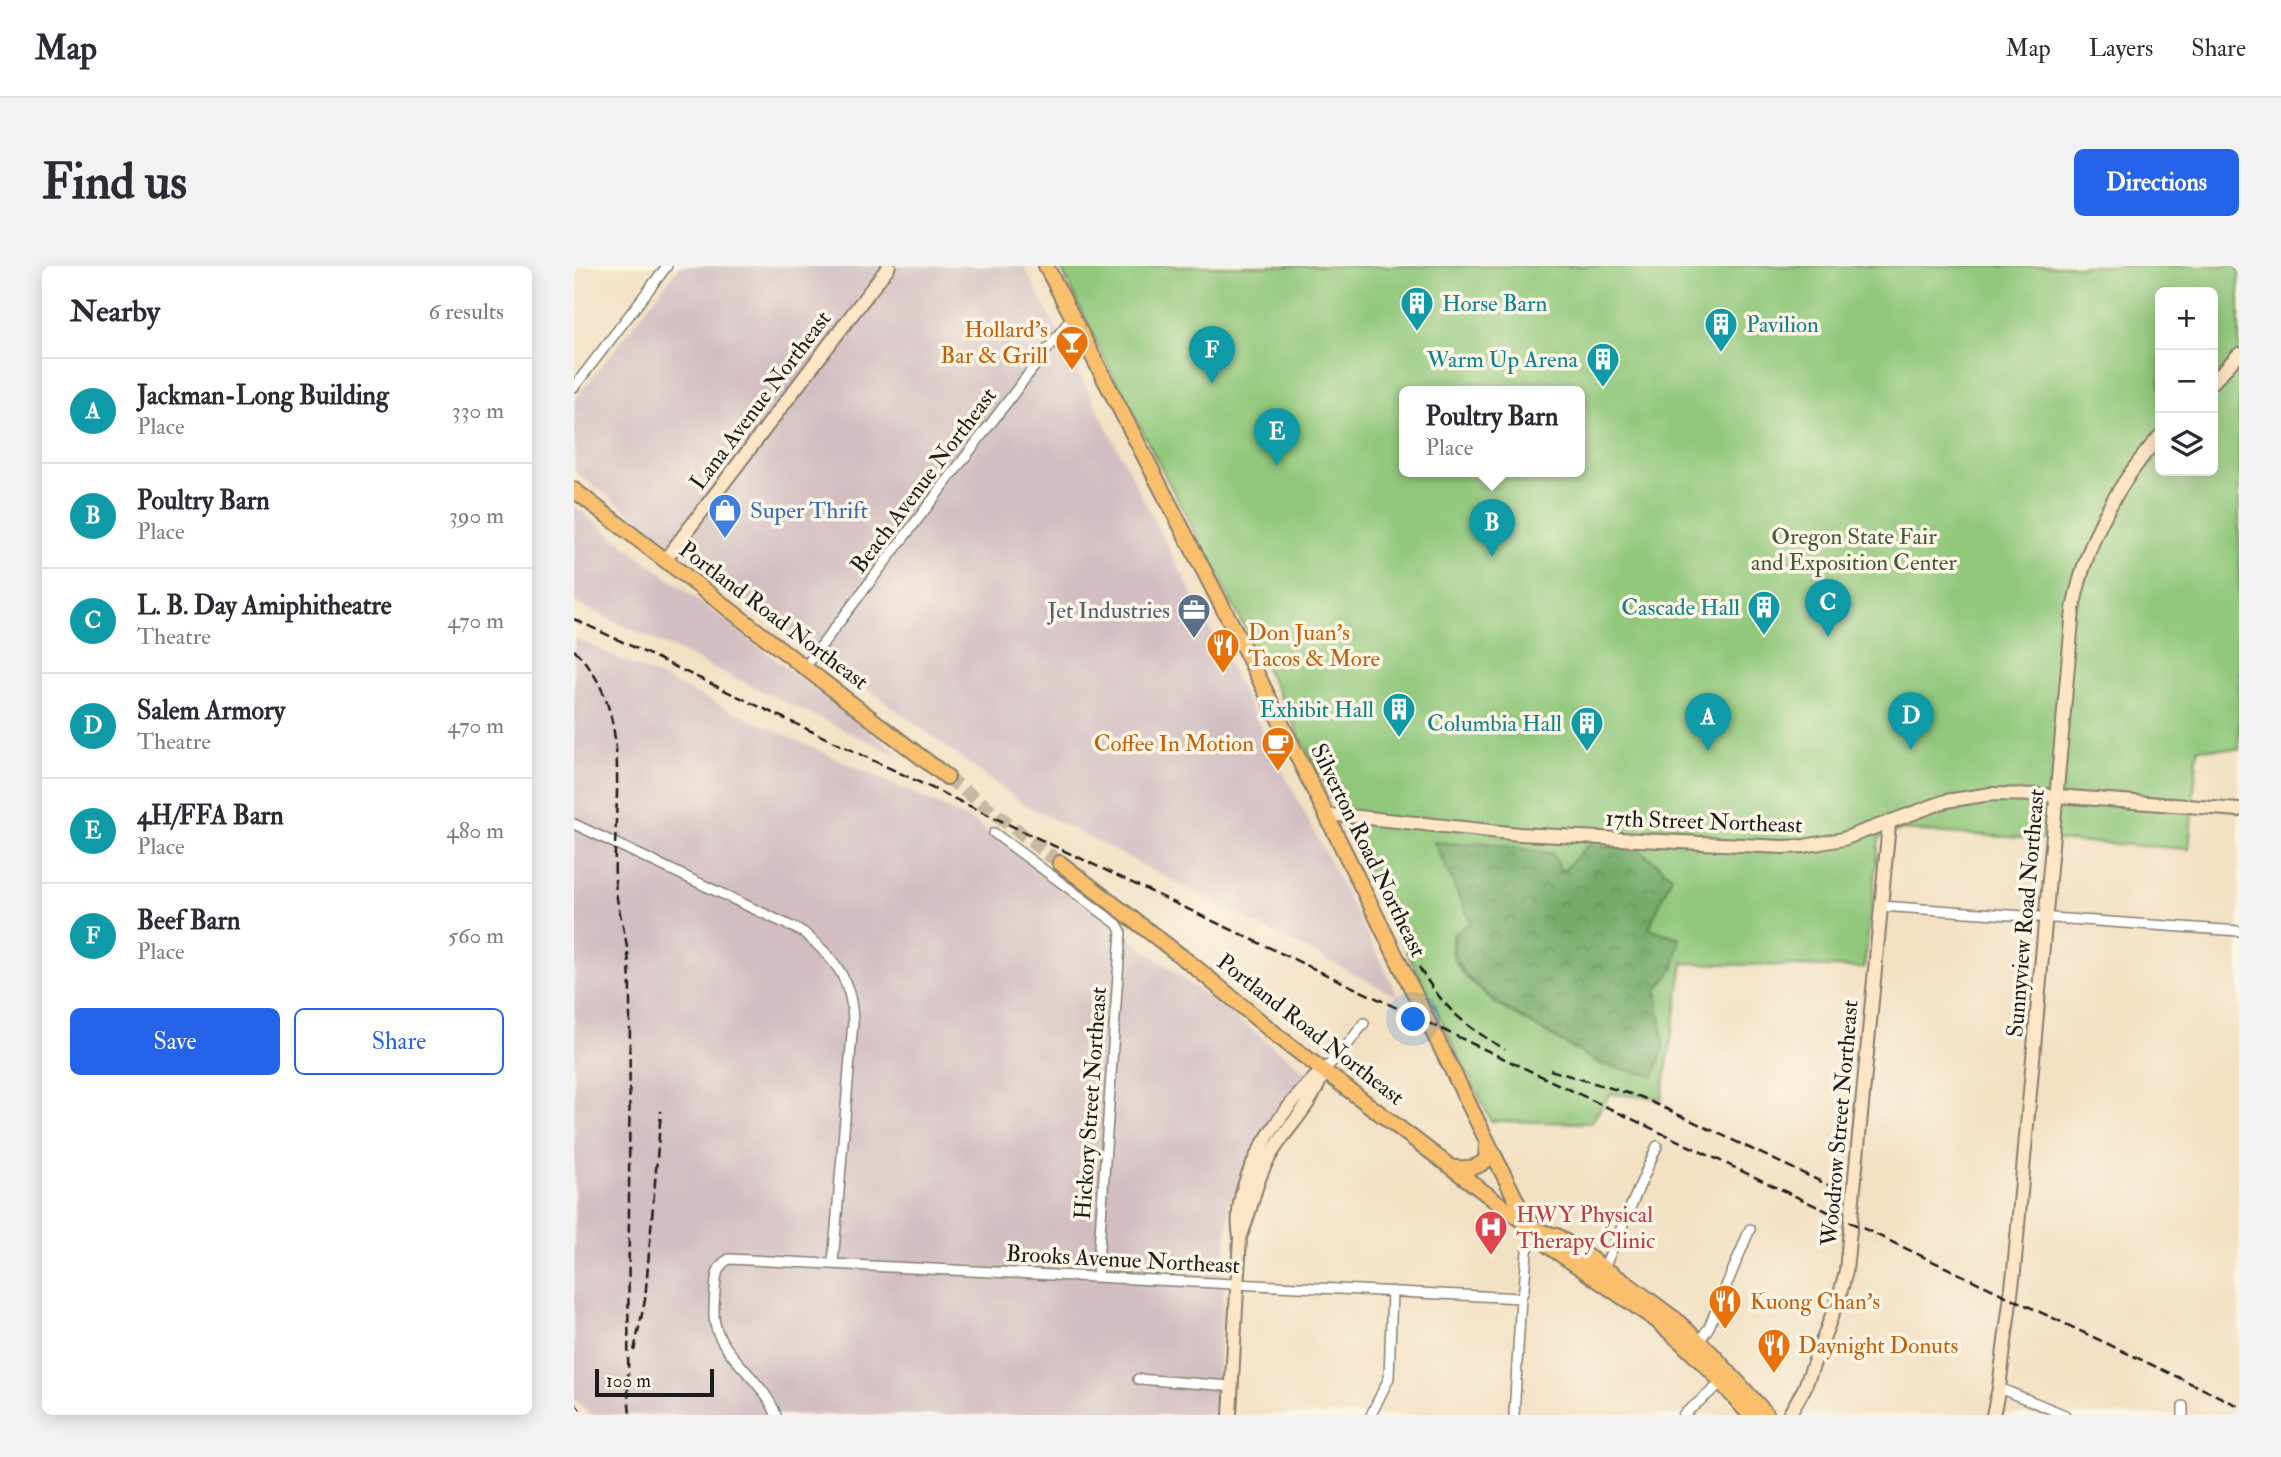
<!DOCTYPE html>
<meta charset="utf-8">
<style>
body{margin:0;font-family:"IM FELL Double Pica",serif;background:#f2f2f3;color:#2b2b33}
.controls{position:absolute;right:21px;top:21px;display:grid;overflow:hidden;border-radius:10px;box-shadow:0 4px 18px #0003}
.controls button{width:63px;height:63px;display:grid;place-items:center;padding:0;border:0;border-bottom:2px solid #e1e1e2;background:#fff;color:#2b2b33;font:35px sans-serif}
.scale{position:absolute;left:21px;bottom:18px;width:119px;box-sizing:border-box;padding-left:7px;border:4px solid #1c1c1c;border-top:0;font-size:19px;line-height:24px;white-space:nowrap;color:#1c1c1c;-webkit-text-stroke:5px #fcf5e5;paint-order:stroke}
.you{position:absolute;left:840px;top:754px;width:24px;height:24px;margin:-18px;border:5px solid #fff;border-radius:50%;background:#1a73e8;box-shadow:0 0 0 10px #1a73e833}
.badge{display:grid;place-items:center;width:46px;height:46px;border-radius:50%;background:#2563eb;color:#fff;font-size:23px;font-weight:700}
.pin{position:absolute;translate:-50% -58px;filter:drop-shadow(0 2px 4px #0008)}
.pin::after{content:'';position:absolute;top:37px;width:24px;height:21px;background:inherit;clip-path:polygon(0 0,100% 0,50% 100%)}
.popup{position:absolute;left:825px;top:120px;width:186px;height:91px;box-sizing:border-box;display:grid;place-content:center;border-radius:10px;background:#fff;filter:drop-shadow(0 2px 5px #0005);font-size:23px;white-space:nowrap;color:#7c7c81}
.popup b{font-size:26px;color:#2b2b33}
.popup::after{content:'';position:absolute;left:50%;top:100%;margin-left:-14px;border:14px solid transparent;border-top-color:#fff}
.list{margin:0;padding:0;list-style:none}
h2{display:flex;justify-content:space-between;align-items:center;height:91px;margin:0;padding:0 28px;font-size:30px}
h2 small{font-size:23px;font-weight:400;color:#7c7c81}
.list li{display:grid;grid-template-columns:46px 1fr auto;gap:21px;align-items:center;box-sizing:border-box;height:105px;padding:0 28px;border-top:2px solid #e1e1e2}
.list b{display:block;font-size:26px;white-space:nowrap}
.list p{margin:0;font-size:23px;white-space:nowrap;color:#7c7c81}
.list em{font-size:23px;font-style:normal;color:#7c7c81}
.actions{display:flex;gap:14px;padding:21px 28px}
.actions a{flex:1;padding:16px 0;border:2px solid #2563eb;border-radius:10px;text-align:center;font-size:24px;color:#2563eb}
.actions .main{background:#2563eb;color:#fff}
.icon{flex:none;width:38px;height:38px;fill:none;stroke:currentColor;stroke-width:2;stroke-linecap:round;stroke-linejoin:round}
.map{position:relative;flex:none;width:1665px;height:1149px;overflow:hidden;border-radius:10px}
header{display:flex;align-items:center;gap:42px;box-sizing:border-box;height:98px;padding:0 35px;background:#fff;border-bottom:2px solid #e1e1e2}
header strong{font-size:33px}
nav{display:flex;gap:38px;margin-inline-start:auto;font-size:24px}
.intro{display:flex;align-items:center;justify-content:space-between;box-sizing:border-box;height:168px;padding:0 42px}
h1{margin:0;font-size:49px}
.button{padding:18px 32px;border-radius:10px;background:#2563eb;color:#fff;font-size:24px;font-weight:700}
main{display:flex;gap:42px;padding:0 42px}
aside{flex:1;background:#fff;border-radius:10px;box-shadow:0 4px 18px #0003}
.map>svg:first-child{display:block}
</style>
<header>
<strong>Map</strong>
<nav><a>Map</a><a>Layers</a><a>Share</a></nav>
</header>
<div class="intro"><h1>Find us</h1><a class="button">Directions</a></div>
<main>
<aside>
<h2>Nearby<small>6 results</small></h2>
<ul class="list">
<li><span class="badge" style="background:#0f9aa8">A</span><div><b>Jackman-Long Building</b><p>Place</p></div><em>330 m</em></li>
<li><span class="badge" style="background:#0f9aa8">B</span><div><b>Poultry Barn</b><p>Place</p></div><em>390 m</em></li>
<li><span class="badge" style="background:#0f9aa8">C</span><div><b>L. B. Day Amiphitheatre</b><p>Theatre</p></div><em>470 m</em></li>
<li><span class="badge" style="background:#0f9aa8">D</span><div><b>Salem Armory</b><p>Theatre</p></div><em>470 m</em></li>
<li><span class="badge" style="background:#0f9aa8">E</span><div><b>4H/FFA Barn</b><p>Place</p></div><em>480 m</em></li>
<li><span class="badge" style="background:#0f9aa8">F</span><div><b>Beef Barn</b><p>Place</p></div><em>560 m</em></li>
</ul>
<div class="actions"><a class="main">Save</a><a>Share</a></div>
</aside>
<div class="map">
<svg width="1665" height="1149" viewBox="0 0 1665 1149">
<defs>
<pattern id="forest-crowns" width="20" height="18" patternUnits="userSpaceOnUse" patternTransform="scale(1.75)"><rect width="20" height="18" fill="#74ac6b"/><path d="M2 6a3 3 0 1 1 6 0M12 15a3 3 0 1 1 6 0" fill="none" stroke="#5e8b57"/></pattern>
</defs>
<rect width="100%" height="100%" fill="#fcf5e5"/>
<filter id="ink" filterUnits="userSpaceOnUse"><feTurbulence type="fractalNoise" baseFrequency=".0143" numOctaves="2"/><feDisplacementMap in="SourceGraphic" scale="14" xChannelSelector="R" yChannelSelector="G"/><feConvolveMatrix kernelMatrix="1 2 1 2 8 2 1 2 1" color-interpolation-filters="sRGB"/></filter>
<filter id="wash" filterUnits="userSpaceOnUse"><feTurbulence type="fractalNoise" baseFrequency=".00686" numOctaves="4" result="noise"/><feDisplacementMap in="SourceGraphic" scale="28" xChannelSelector="R" yChannelSelector="G"/><feGaussianBlur stdDeviation="1.57" result="paint"/><feColorMatrix in="noise" values="0 0 0 0 0 0 0 0 0 0 0 0 0 0 0 0 0 1.4 0 .05"/><feComposite in="paint" operator="in"/></filter>
<g filter="url(#wash)">
<rect width="100%" height="100%" fill="#f2e0c2"/>
<!-- industrial -->
<path fill="#d2bec2" d="M106,0H450L825,731L448,537L0,205V135Z
M0,240L330,492L0,336Z
M0,372L401,556L732,805L655,937L641,1149H18L0,1134Z"/>
<!-- forest -->
<path fill="url(#forest-crowns)" stroke="#486444" stroke-width="2" d="M859,575L889,578L905,576L978,587L1014,579L1065,583L1098,610L1076,662L1106,672L1100,702L1083,724L1090,782L1080,810L1026,798L922,737C909,724 893,715 884,698C877,686 881,679 880,667C877,636 866,605 859,575Z"/>
<!-- green -->
<path fill="#91c87b" stroke="#56724c" stroke-width="2" fill-rule="evenodd" d="M486,0H1665V484L1624,482L1615,583L1326,564L1305,572L1290,702L1109,697L1088,832L1036,828L1017,857L917,855L703,424L532,96ZM1586,26H1639V205H1586ZM830,125H1006V205H830ZM860,576L889,578L905,576L978,587L988,606L1014,579L1065,583L1098,610L1075,662L1106,672L1100,702L1083,724L1090,782L1080,810L1026,798L922,738C907,722 881,709 878,685C877,680 879,673 880,668L897,656Z"/>
</g>
<g filter="url(#ink)">
<g fill="none" stroke-linecap="round" stroke-linejoin="round">
<!-- primary-tunnel -->
<path stroke="#c7b9a1" stroke-width="14" stroke-dasharray="14 7" stroke-linecap="butt" d="M373,511L486,597"/>
<defs>
<path id="street" d="M0,121L93,0
M231,401L498,51
M0,558L229,666C261,693 278,713 279,756L259,997
M420,567L543,658L547,665L523,1011
M1307,640L1665,665
M750,803L765,790L790,757
M1030,1002L1083,880
M1123,1079L1135,1061L1176,963
M564,1113L657,1120
M1425,1122L1491,1149
M1609,1140V1149
M202,1149C191,1116 148,1090 141,1058C139,1048 140,1036 141,1025C142,1011 142,1000 155,993L947,1032
M797,1149L815,1112L818,1025
M940,1149L947,1032L950,1023L953,986L960,964
M1109,1149L1151,1114"/>
<path id="secondary" d="M1639,116L1665,88
M91,294L315,0
M754,550L766,549L945,568L1208,581L1230,580L1269,573L1372,535L1417,528L1470,529L1665,544
M666,971C677,948 679,922 691,899C708,865 736,844 749,807
M656,1149L666,971C655,912 709,841 750,803
M1215,1149L1230,1123L1266,1028L1272,1005L1315,558
M1419,1149L1425,1122L1440,1005L1499,344C1511,278 1541,220 1586,170"/>
<path id="primary" d="M472,0L673,388L948,946L976,981L1082,1054L1106,1075L1138,1106L1176,1149
M0,224L373,511
M486,597L621,701L705,771L960,964L983,970L1056,1020L1102,1054L1137,1087L1193,1149
M879,902C892,902 901,904 912,894L913,877"/>
</defs>
<!-- street casing -->
<use href="#street" stroke="#877e6f" stroke-width="12"/>
<!-- secondary casing -->
<use href="#secondary" stroke="#877e6f" stroke-width="16"/>
<!-- primary casing -->
<use href="#primary" stroke="#877e6f" stroke-width="18"/>
<!-- street -->
<use href="#street" stroke="#fff" stroke-width="9"/>
<!-- secondary -->
<use href="#secondary" stroke="#fde5c5" stroke-width="12"/>
<!-- primary -->
<use href="#primary" stroke="#f9bf6d" stroke-width="14"/>
<!-- rail -->
<path stroke="#1c1c1c" stroke-width="2.5" stroke-dasharray="10 5" stroke-linecap="butt" d="M0,353L1665,1140
M0,384C62,444 38,537 41,614C42,639 51,663 54,688C56,706 56,724 56,741L54,1127L56,1149
M845,701C868,740 891,761 931,783
M976,804L1067,831L1254,919
M60,1085L71,1034L87,845
M0,1136L9,1149"/>
</g>
</g>
<!-- icons -->
<defs>
<symbol id="building-pin" viewBox="-11 -11 22 30"><path d="M0 17L-7.5 6A9.5 9.5 0 1 1 7.5 6Z" fill="#0f9aa8" stroke="#fcf5e5"/><path d="M-4-6H4V6H1V3H-1V6H-4ZM-2.5-4.3h1.7v1.8h-1.7ZM.8-4.3h1.7v1.8H.8ZM-2.5-1h1.7V.8h-1.7ZM.8-1h1.7V.8H.8Z" fill="#fff"/></symbol>
<symbol id="bar-pin" viewBox="-11 -11 22 30"><path d="M0 17L-7.5 6A9.5 9.5 0 1 1 7.5 6Z" fill="#e8710a" stroke="#fcf5e5"/><path d="M-6-5H6L.8 .8V4.5H3.5V6h-7V4.5H-.8V.8Z" fill="#fff"/></symbol>
<symbol id="shop-pin" viewBox="-11 -11 22 30"><path d="M0 17L-7.5 6A9.5 9.5 0 1 1 7.5 6Z" fill="#3f7fe0" stroke="#fcf5e5"/><path d="M-5-2.5h2.3a2.7 3.5 0 0 1 5.4 0H5L5.5 6h-11ZM-1.5-2.5h3a1.5 2.3 0 0 0-3 0Z" fill="#fff"/></symbol>
<symbol id="office-pin" viewBox="-11 -11 22 30"><path d="M0 17L-7.5 6A9.5 9.5 0 1 1 7.5 6Z" fill="#5c6f8a" stroke="#fcf5e5"/><path d="M-6-3h4V-5.5h4V-3h4V5H-6ZM-1-4.5V-3h2v-1.5ZM-6 0V1H6V0Z" fill="#fff"/></symbol>
<symbol id="restaurant-pin" viewBox="-11 -11 22 30"><path d="M0 17L-7.5 6A9.5 9.5 0 1 1 7.5 6Z" fill="#e8710a" stroke="#fcf5e5"/><path d="M-5-6h1v4h1v-4h1v4h1v-4h1v5L-1.5 .5V6h-2V.5L-5-1ZM5-6V6H3V1.5H1.5Q1.5-4 5-6Z" fill="#fff"/></symbol>
<symbol id="cafe-pin" viewBox="-11 -11 22 30"><path d="M0 17L-7.5 6A9.5 9.5 0 1 1 7.5 6Z" fill="#e8710a" stroke="#fcf5e5"/><path d="M-5.5-4.5H6V0H3Q3 3.5 0 3.5H-2.5Q-5.5 3.5-5.5 0ZM3-3.2v2h1.7v-2ZM-6 4.5H4V6H-6Z" fill="#fff"/></symbol>
<symbol id="hospital-pin" viewBox="-11 -11 22 30"><path d="M0 17L-7.5 6A9.5 9.5 0 1 1 7.5 6Z" fill="#e0444e" stroke="#fcf5e5"/><path d="M-5-5h3v3.5h4V-5h3V5h-3V1.5h-4V5h-3Z" fill="#fff"/></symbol>
</defs>
<g fill-rule="evenodd">
<use href="#building-pin" x="824" y="18" width="38" height="52"/>
<use href="#building-pin" x="1128" y="39" width="38" height="52"/>
<use href="#bar-pin" x="479" y="57" width="38" height="52"/>
<use href="#building-pin" x="1010" y="74" width="38" height="52"/>
<use href="#shop-pin" x="132" y="225" width="38" height="52"/>
<use href="#building-pin" x="1171" y="322" width="38" height="52"/>
<use href="#office-pin" x="601" y="325" width="38" height="52"/>
<use href="#restaurant-pin" x="630" y="360" width="38" height="52"/>
<use href="#building-pin" x="806" y="424" width="38" height="52"/>
<use href="#building-pin" x="994" y="438" width="38" height="52"/>
<use href="#cafe-pin" x="685" y="458" width="38" height="52"/>
<use href="#hospital-pin" x="898" y="942" width="38" height="52"/>
<use href="#restaurant-pin" x="1132" y="1016" width="38" height="52"/>
<use href="#restaurant-pin" x="1181" y="1060" width="38" height="52"/>
</g>
<g text-anchor="middle" stroke-width="7" stroke-linejoin="round" paint-order="stroke">
<!-- culture labels -->
<g font-size="23" fill="#0d838f" stroke="#fcf5e5" text-anchor="end">
<text x="868" y="45" text-anchor="start">Horse Barn</text>
<text x="1172" y="66" text-anchor="start">Pavilion</text>
<text x="1004" y="101">Warm Up Arena</text>
<text x="1166" y="349">Cascade Hall</text>
<text x="800" y="451">Exhibit Hall</text>
<text x="988" y="465">Columbia Hall</text>
</g>
<!-- food labels -->
<g font-size="23" fill="#c56008" stroke="#fcf5e5" text-anchor="start">
<text x="474" y="71" text-anchor="end">Hollard's<tspan x="474" dy="26">Bar &amp; Grill</tspan></text>
<text x="674" y="374">Don Juan's<tspan x="674" dy="26">Tacos &amp; More</tspan></text>
<text x="680" y="485" text-anchor="end">Coffee In Motion</text>
<text x="1176" y="1043">Kuong Chan's</text>
<text x="1224" y="1087">Daynight Donuts</text>
</g>
<!-- street labels -->
<g font-size="23" fill="#1c1c1c" stroke="#fcf5e5">
<text transform="translate(186 134) rotate(-53)" y="8">Lana Avenue Northeast</text>
<text transform="translate(349 214) rotate(-53)" y="8">Beach Avenue Northeast</text>
<text transform="translate(200 349) rotate(37)" y="8">Portland Road Northeast</text>
<text transform="translate(1130 555) rotate(2)" y="8">17th Street Northeast</text>
<text transform="translate(795 584) rotate(64)" y="8">Silverton Road Northeast</text>
<text transform="translate(1451 647) rotate(-85)" y="8">Sunnyview Road Northeast</text>
<text transform="translate(737 763) rotate(38)" y="8">Portland Road Northeast</text>
<text transform="translate(516 837) rotate(-86)" y="8">Hickory Street Northeast</text>
<text transform="translate(1265 857) rotate(-85)" y="8">Woodrow Street Northeast</text>
<text transform="translate(549 993) rotate(3)" y="8">Brooks Avenue Northeast</text>
</g>
<!-- shop labels -->
<g font-size="23" fill="#366cbe" stroke="#fcf5e5" text-anchor="start">
<text x="176" y="252">Super Thrift</text>
</g>
<!-- park labels -->
<g font-size="23" fill="#45583d" stroke="#fcf5e5">
<text x="1280" y="278">Oregon State Fair<tspan x="1280" dy="26">and Exposition Center</tspan></text>
</g>
<!-- service labels -->
<g font-size="23" fill="#4e5e75" stroke="#fcf5e5" text-anchor="end">
<text x="596" y="352">Jet Industries</text>
</g>
<!-- health labels -->
<g font-size="23" fill="#be3a42" stroke="#fcf5e5" text-anchor="start">
<text x="942" y="956">HWY Physical<tspan x="942" dy="26">Therapy Clinic</tspan></text>
</g>
</g>
</svg>
<div class="controls">
<button>+</button>
<button>−</button>
<button><svg class="icon" aria-label="layers" viewBox="0 0 24 24"><path d="M12 4l9 5-9 5-9-5zM3 14l9 5 9-5"/></svg></button>
</div>
<div class="scale">100 m</div>
<div class="you"></div>
<div class="pin badge" style="left:1134px;top:485px;background:#0f9aa8">A</div>
<div class="pin badge" style="left:918px;top:291px;background:#0f9aa8">B</div>
<div class="popup"><b>Poultry Barn</b>Place</div>
<div class="pin badge" style="left:1254px;top:371px;background:#0f9aa8">C</div>
<div class="pin badge" style="left:1337px;top:484px;background:#0f9aa8">D</div>
<div class="pin badge" style="left:703px;top:200px;background:#0f9aa8">E</div>
<div class="pin badge" style="left:638px;top:118px;background:#0f9aa8">F</div>
</div>
</main>
